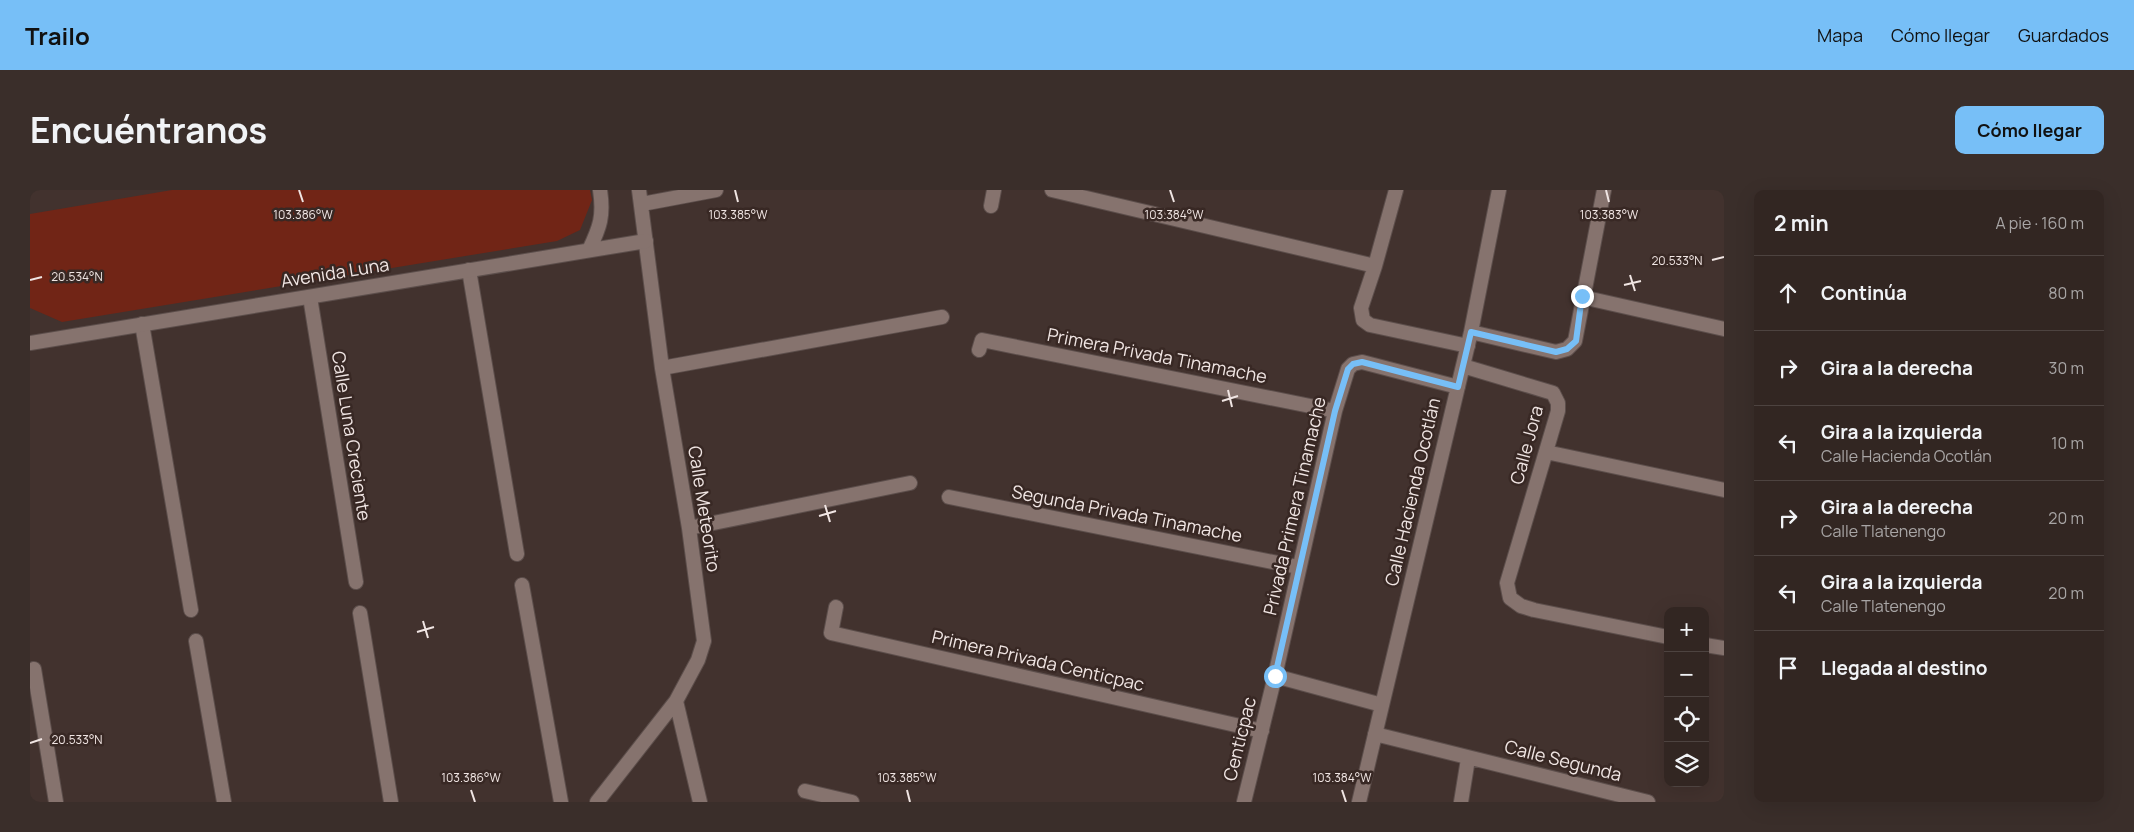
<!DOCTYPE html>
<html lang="es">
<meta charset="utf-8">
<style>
body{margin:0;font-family:Manrope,sans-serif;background:#3a2e2a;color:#f1f3f6}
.controls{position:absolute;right:15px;bottom:15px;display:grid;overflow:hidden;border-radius:10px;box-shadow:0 5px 20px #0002}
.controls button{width:45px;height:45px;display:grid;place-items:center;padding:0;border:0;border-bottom:1px solid #4d4340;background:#322622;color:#f1f3f6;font:25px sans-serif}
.stop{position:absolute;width:15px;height:15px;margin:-11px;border:4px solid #77bff7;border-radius:50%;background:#fff}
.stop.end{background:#77bff7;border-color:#fff;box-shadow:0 1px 5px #0008}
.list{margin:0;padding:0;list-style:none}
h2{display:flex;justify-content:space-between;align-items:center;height:65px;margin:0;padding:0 20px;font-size:21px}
h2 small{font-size:16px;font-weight:400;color:#a8a5a5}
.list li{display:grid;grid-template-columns:32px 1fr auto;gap:15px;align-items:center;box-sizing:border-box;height:75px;padding:0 20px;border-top:1px solid #4d4340}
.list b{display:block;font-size:19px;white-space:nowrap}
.list p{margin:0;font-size:16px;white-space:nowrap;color:#a8a5a5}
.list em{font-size:16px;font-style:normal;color:#a8a5a5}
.icon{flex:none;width:28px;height:28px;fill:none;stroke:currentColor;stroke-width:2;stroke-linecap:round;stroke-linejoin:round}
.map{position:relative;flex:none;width:1694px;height:612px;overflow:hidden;border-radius:10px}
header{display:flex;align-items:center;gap:30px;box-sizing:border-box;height:70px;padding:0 25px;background:#77bff7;color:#111}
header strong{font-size:24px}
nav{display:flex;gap:28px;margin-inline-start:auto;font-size:18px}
.intro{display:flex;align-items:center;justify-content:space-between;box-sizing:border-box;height:120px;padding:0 30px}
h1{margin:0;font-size:35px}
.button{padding:12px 22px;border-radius:10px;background:#77bff7;color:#111;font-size:18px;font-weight:700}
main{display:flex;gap:30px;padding:0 30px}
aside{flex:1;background:#322622;border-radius:10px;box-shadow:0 5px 20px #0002}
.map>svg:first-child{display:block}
</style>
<header>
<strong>Trailo</strong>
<nav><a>Mapa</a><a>Cómo llegar</a><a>Guardados</a></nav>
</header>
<div class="intro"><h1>Encuéntranos</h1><a class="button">Cómo llegar</a></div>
<main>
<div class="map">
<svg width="1694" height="612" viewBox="0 0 1694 612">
<rect width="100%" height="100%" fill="#42322e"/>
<!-- green -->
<path fill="#712516" d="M142,0H560L562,10L550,40L527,51L32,132L0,118V24Z"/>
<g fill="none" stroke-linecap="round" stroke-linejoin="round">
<defs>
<path id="minor" d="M1022,0L1345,76
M1366,0L1345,76L1331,118L1333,130L1340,135L1438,156
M612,14L686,0
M961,16L964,0
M439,80L487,364
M280,107L326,392
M1552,107L1694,139
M112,134L161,420
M1441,142L1526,162L1537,159L1545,151L1574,0
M949,160L952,150L1305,221
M1433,176L1523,203L1528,213V221L1477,393L1480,408L1491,416L1504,420L1638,447
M632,178L912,127
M1516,262L1694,300
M919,307L1268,377
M659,338L880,293
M492,395L531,612
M806,417L801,443L1232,541
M330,423L361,612
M166,451L194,612
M1675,455L1694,458
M4,479L26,612
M1245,486L1352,515
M646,511L670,612
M1345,544L1618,612
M775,601L822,612
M567,612L646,511L668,470L674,451L659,338L632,178L609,0
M1214,612L1245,486L1305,221L1318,179L1323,174L1332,172L1428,197
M1329,612L1441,142L1469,0
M1431,612L1438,569"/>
<path id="tertiary" d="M559,60C570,37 574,26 570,0
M0,153L616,51"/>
</defs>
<!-- minor casing -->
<use href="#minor" stroke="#5c4e4b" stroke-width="16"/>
<!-- tertiary casing -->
<use href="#tertiary" stroke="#5c4e4b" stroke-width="16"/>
<!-- minor -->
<use href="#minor" stroke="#86736e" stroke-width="14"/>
<!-- tertiary -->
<use href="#tertiary" stroke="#86736e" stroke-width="14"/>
</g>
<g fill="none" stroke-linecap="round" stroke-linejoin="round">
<!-- route -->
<path stroke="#77bff7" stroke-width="6" d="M1245,486L1305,221L1318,179L1323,174L1332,172L1428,197L1441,142L1526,162L1537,159L1546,151L1552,106"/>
</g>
<!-- ticks -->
<path fill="none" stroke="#f0e5e3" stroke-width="2" d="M269,0L273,12M705,0L708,12M1140,0L1144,12M1576,0L1579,12M1682,70L1694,67M1600,85L1605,101M0,90L12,87M1594,95L1611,91M1198,200L1202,217M1192,211L1208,206M795,315L800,332M789,326L806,321M393,431L398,448M387,442L404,437M0,553L12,549M441,600L445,612M877,600L880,612M1312,600L1316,612"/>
<g text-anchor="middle" stroke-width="5" stroke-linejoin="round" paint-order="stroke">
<!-- street labels -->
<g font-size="18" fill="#f0e5e3" stroke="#382824">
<text transform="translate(305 83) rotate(-9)" y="6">Avenida Luna</text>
<text transform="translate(1127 166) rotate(11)" y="6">Primera Privada Tinamache</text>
<text transform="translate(321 246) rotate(81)" y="6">Calle Luna Creciente</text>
<text transform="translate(1497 255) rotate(-75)" y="6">Calle Jora</text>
<text transform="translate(1383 302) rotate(-77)" y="6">Calle Hacienda Ocotlán</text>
<text transform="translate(1265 316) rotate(-77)" y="6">Privada Primera Tinamache</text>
<text transform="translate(674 319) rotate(81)" y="6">Calle Meteorito</text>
<text transform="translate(1097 324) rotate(11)" y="6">Segunda Privada Tinamache</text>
<text transform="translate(1008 471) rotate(13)" y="6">Primera Privada Centicpac</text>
<text transform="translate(1210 549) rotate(-76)" y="6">Centicpac</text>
<text transform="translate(1533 571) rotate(14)" y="6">Calle Segunda</text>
</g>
</g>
<g font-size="12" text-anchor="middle" fill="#f0e5e3" stroke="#382824" stroke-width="5" stroke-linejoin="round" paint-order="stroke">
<text x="273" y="29">103.386°W</text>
<text x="708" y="29">103.385°W</text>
<text x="1144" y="29">103.384°W</text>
<text x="1579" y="29">103.383°W</text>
<text x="1647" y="75">20.533°N</text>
<text x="47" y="91">20.534°N</text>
<text x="47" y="554">20.533°N</text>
<text x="441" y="592">103.386°W</text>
<text x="877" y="592">103.385°W</text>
<text x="1312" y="592">103.384°W</text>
</g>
</svg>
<div class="controls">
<button>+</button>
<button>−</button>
<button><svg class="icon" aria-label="locate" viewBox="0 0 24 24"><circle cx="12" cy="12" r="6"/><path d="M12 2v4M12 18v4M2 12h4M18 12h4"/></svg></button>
<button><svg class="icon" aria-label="layers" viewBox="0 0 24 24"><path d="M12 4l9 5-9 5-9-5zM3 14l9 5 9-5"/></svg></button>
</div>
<div class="stop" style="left:1245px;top:486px"></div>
<div class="stop end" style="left:1552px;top:106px"></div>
</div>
<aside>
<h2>2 min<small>A pie · 160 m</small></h2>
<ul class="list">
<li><svg class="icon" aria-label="ahead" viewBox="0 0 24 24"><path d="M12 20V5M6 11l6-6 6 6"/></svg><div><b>Continúa</b></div><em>80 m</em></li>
<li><svg class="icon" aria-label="right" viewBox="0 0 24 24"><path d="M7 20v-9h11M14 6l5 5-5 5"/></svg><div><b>Gira a la derecha</b></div><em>30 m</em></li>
<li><svg class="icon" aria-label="left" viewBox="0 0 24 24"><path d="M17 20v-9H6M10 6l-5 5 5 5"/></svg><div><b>Gira a la izquierda</b><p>Calle Hacienda Ocotlán</p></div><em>10 m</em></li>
<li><svg class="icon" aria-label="right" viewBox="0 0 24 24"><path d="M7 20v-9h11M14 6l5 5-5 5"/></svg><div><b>Gira a la derecha</b><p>Calle Tlatenengo</p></div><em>20 m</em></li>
<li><svg class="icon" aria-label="left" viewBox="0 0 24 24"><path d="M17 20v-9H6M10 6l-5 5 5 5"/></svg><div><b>Gira a la izquierda</b><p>Calle Tlatenengo</p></div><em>20 m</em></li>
<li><svg class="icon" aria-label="arrive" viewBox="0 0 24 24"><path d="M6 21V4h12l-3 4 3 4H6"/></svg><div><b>Llegada al destino</b></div></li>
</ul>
</aside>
</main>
